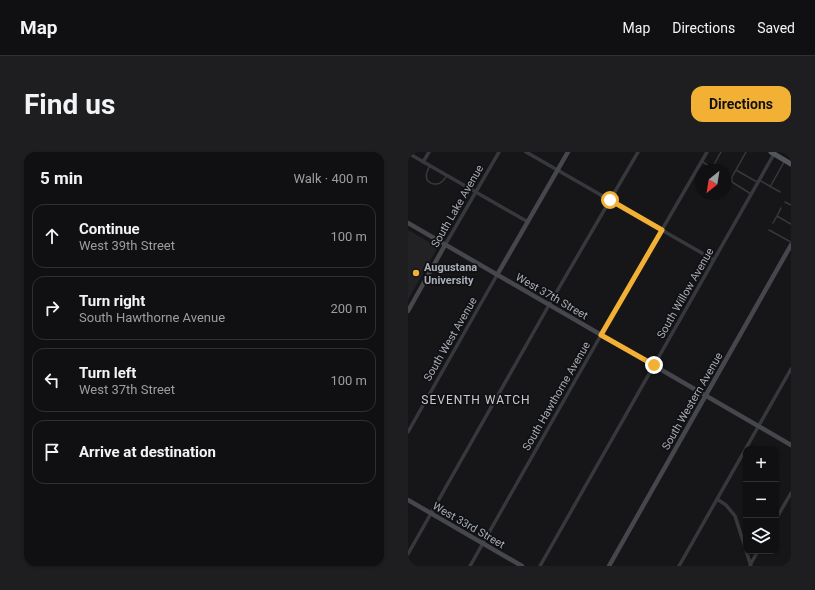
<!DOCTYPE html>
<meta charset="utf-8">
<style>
body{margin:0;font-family:Roboto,sans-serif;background:#1e1e20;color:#f1f3f6}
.controls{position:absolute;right:12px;bottom:12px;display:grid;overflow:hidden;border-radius:8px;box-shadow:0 1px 3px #0004}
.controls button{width:36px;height:36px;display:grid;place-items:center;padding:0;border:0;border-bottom:1px solid #303032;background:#101012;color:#f1f3f6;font:20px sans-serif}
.compass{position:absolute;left:287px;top:12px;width:36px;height:36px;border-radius:50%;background:#101012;box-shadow:0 1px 3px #0004;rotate:210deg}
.stop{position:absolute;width:12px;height:12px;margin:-9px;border:3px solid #f2b134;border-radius:50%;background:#fff}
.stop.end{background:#f2b134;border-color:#fff;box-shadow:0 1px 4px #0008}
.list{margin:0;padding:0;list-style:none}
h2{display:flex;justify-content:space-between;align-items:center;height:52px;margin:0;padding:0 16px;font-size:17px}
h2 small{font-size:13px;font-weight:400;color:#9c9d9f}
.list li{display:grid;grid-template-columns:26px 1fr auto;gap:12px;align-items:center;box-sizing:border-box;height:64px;margin:0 8px 8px;padding:0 8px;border:1px solid #303032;border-radius:12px}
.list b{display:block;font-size:15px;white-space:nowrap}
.list p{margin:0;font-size:13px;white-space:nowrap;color:#9c9d9f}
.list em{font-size:13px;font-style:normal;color:#9c9d9f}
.icon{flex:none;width:22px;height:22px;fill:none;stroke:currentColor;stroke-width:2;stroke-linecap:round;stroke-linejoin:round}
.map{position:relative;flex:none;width:383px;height:414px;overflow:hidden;border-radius:12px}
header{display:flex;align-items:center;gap:24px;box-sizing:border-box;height:56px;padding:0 20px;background:#101012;border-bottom:1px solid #303032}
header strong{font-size:19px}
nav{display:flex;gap:22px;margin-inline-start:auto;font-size:14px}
.intro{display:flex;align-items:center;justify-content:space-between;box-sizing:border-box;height:96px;padding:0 24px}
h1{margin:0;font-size:28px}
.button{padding:10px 18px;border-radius:12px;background:#f2b134;color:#111;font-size:14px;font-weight:700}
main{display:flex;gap:24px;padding:0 24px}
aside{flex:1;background:#101012;border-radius:12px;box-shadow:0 1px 3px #0004}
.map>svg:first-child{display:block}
</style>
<header>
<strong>Map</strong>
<nav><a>Map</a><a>Directions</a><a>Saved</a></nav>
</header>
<div class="intro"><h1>Find us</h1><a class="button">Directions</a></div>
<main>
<aside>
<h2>5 min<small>Walk · 400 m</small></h2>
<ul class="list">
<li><svg class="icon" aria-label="ahead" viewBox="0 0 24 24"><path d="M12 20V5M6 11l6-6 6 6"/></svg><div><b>Continue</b><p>West 39th Street</p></div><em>100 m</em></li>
<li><svg class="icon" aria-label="right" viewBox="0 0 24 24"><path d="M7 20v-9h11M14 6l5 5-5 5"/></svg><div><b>Turn right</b><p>South Hawthorne Avenue</p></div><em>200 m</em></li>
<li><svg class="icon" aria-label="left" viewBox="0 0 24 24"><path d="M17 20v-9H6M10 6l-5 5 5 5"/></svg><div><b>Turn left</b><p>West 37th Street</p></div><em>100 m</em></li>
<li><svg class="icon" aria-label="arrive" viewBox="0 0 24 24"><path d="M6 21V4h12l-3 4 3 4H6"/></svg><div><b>Arrive at destination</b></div></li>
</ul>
</aside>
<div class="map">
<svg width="383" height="414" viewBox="0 0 383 414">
<rect width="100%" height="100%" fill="#161618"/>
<!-- built -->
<path fill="#222225" d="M0,78L30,95L0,148Z"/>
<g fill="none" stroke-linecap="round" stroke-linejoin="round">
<!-- lane -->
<path stroke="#37383d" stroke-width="1.5" d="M338,0L324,25V30L343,42
M293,9L308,18
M22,14C18,20 15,30 26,32C28,32 31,32 32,31C35,30 37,26 39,23
M303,18L313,0
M328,18L349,30
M351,28L372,40
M362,35L376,10
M377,50L383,53
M373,56L369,64L383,72
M365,71L369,64
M361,78L383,90"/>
<!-- street -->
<path stroke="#37383d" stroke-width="3.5" d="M118,0L306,108
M0,1L120,70
M15,10L21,0
M37,93L91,0
M0,280L89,123
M309,347L318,353L327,364L343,414
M368,367L383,341
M0,402L141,153L230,0
M342,413L350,399
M62,414L193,183L299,0
M132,414L366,2
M271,414L383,217"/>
<!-- secondary -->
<path stroke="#45474d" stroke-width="4.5" d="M0,71L383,293
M89,123L160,0
M0,159L37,93
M0,348L114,414
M201,414L383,93"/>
<!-- primary -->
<path stroke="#53555c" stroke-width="5" d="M363,0L383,12"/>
</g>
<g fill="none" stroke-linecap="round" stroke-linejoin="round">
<!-- route -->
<path stroke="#f2b134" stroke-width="5" d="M202,48L254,78L193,183L246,213"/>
</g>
<!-- markers -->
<circle fill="#f2b134" stroke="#111113" stroke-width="1.5" cx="8" cy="121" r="4"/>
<g text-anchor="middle" stroke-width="3.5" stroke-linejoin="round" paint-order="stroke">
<!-- street labels -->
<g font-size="11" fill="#a8adb8" stroke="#111113">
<text transform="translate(49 54) rotate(-60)" y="4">South Lake Avenue</text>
<text transform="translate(277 141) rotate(-60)" y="4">South Willow Avenue</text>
<text transform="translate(144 144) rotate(30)" y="4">West 37th Street</text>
<text transform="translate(42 187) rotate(-60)" y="4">South West Avenue</text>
<text transform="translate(148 244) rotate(-60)" y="4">South Hawthorne Avenue</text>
<text transform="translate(284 249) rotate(-60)" y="4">South Western Avenue</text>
<text transform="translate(61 373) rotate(30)" y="4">West 33rd Street</text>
</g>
<!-- poi labels -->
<g font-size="11" font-weight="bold" fill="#a8adb8" stroke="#111113" text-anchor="start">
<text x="16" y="119">Augustana<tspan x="16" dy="13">University</tspan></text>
</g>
<!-- neighbourhood labels -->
<g font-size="12" letter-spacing="1" fill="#c9ccd4" stroke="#111113">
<text x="68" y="252">SEVENTH WATCH</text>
</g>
</g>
</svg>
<div class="controls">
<button>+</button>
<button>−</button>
<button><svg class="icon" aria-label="layers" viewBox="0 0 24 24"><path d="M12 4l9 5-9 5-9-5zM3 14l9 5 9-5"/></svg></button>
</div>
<svg class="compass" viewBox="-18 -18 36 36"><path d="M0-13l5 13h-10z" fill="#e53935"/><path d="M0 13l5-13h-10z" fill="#9c9d9f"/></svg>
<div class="stop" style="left:202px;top:48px"></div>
<div class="stop end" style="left:246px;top:213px"></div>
</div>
</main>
